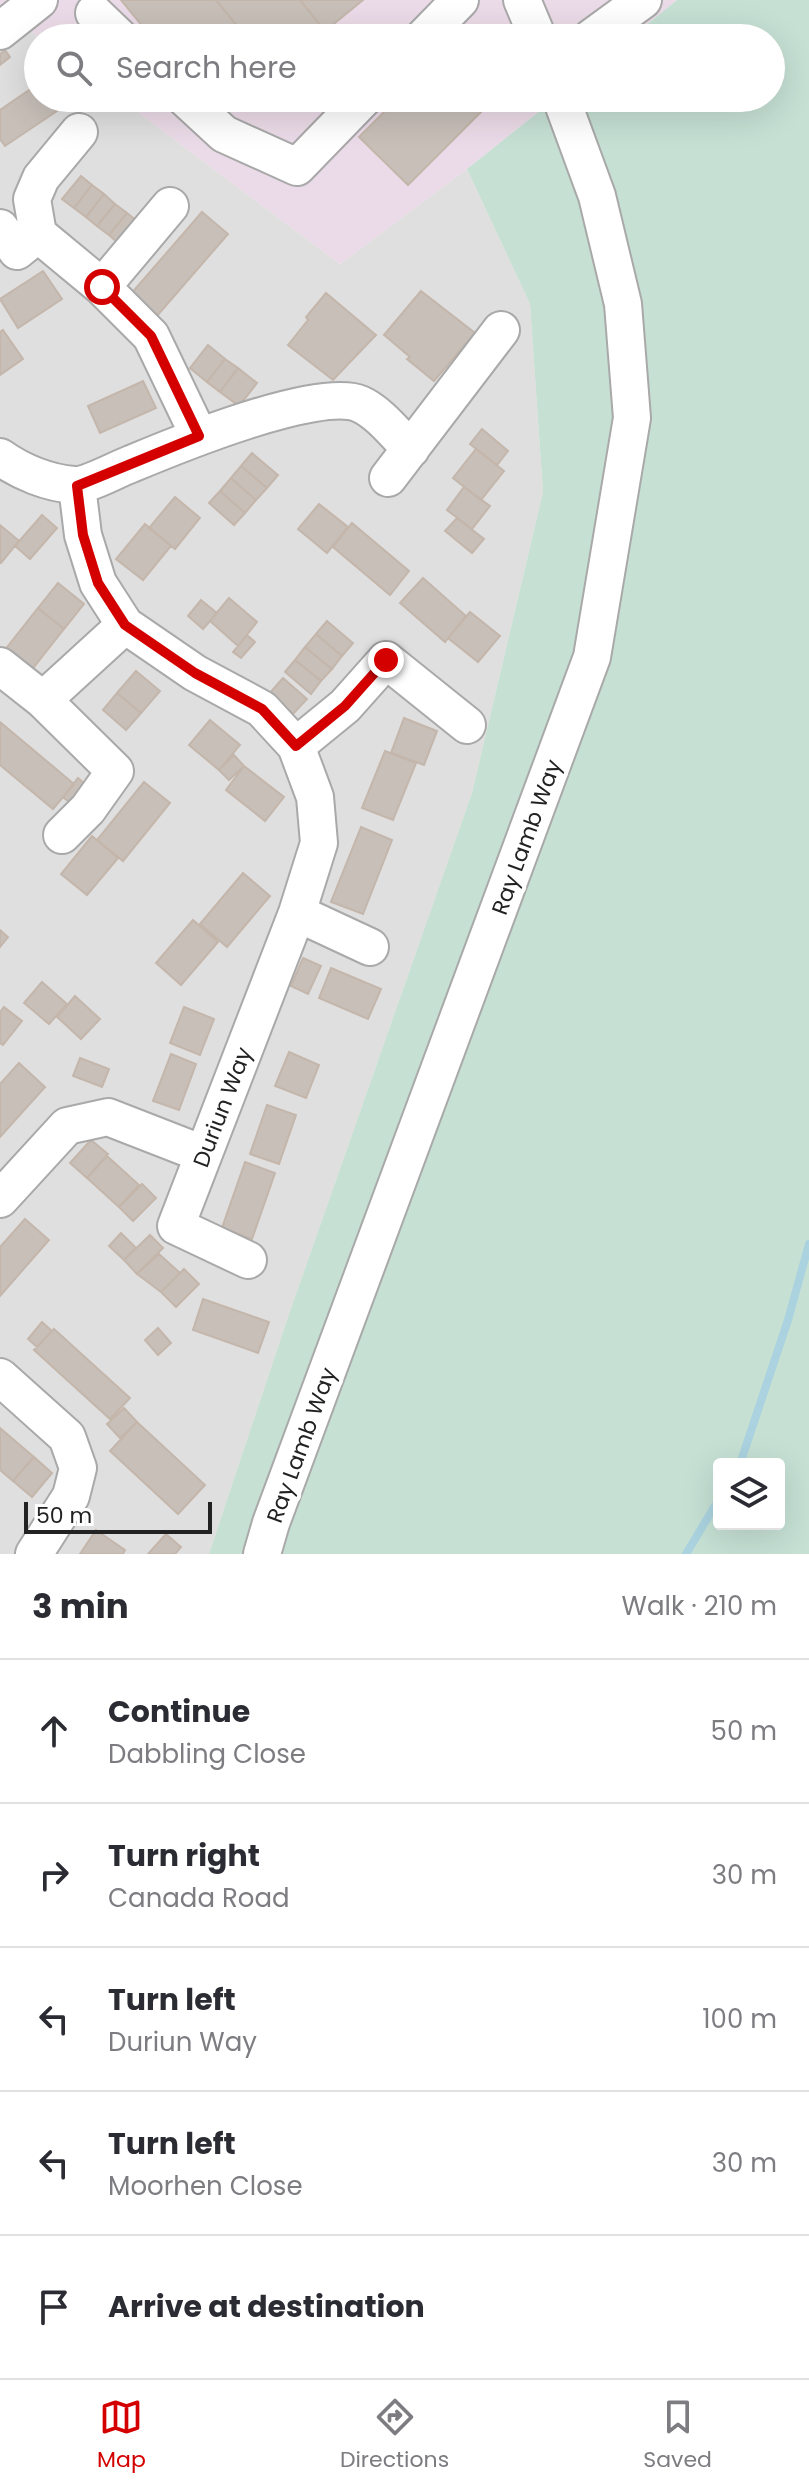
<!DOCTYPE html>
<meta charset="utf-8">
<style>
body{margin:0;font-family:Poppins,sans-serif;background:#f7f7f7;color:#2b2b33}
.controls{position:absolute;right:24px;bottom:24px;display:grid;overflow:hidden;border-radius:8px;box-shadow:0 8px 32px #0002}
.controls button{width:72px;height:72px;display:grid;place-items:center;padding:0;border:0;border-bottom:2px solid #e1e1e2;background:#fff;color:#2b2b33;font:40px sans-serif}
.scale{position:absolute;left:24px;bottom:20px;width:188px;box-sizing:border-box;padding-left:8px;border:4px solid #222;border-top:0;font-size:22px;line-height:28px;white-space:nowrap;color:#222;-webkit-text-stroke:6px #fff;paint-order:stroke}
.stop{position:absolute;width:24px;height:24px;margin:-18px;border:6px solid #d40000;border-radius:50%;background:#fff}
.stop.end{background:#d40000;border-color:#fff;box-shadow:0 2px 8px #0008}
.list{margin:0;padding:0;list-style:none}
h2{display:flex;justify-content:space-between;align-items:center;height:104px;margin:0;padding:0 32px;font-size:34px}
h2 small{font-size:26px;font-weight:400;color:#7c7c81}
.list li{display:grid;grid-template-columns:52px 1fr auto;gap:24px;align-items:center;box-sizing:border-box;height:144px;padding:0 32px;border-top:2px solid #e1e1e2}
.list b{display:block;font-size:30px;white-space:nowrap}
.list p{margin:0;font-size:26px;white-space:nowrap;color:#7c7c81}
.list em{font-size:26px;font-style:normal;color:#7c7c81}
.icon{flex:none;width:44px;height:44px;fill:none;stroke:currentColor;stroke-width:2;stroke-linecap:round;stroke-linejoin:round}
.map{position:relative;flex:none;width:809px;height:1554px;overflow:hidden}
.search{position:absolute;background:#fff;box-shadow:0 8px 32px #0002;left:24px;right:24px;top:24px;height:88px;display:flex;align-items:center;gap:20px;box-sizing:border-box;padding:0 28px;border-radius:44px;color:#7c7c81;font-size:30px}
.sheet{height:824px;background:#fff}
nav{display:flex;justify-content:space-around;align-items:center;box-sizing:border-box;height:112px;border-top:2px solid #e1e1e2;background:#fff;font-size:22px;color:#7c7c81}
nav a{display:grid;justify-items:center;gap:4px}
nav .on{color:#d40000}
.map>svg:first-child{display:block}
</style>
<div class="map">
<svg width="809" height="1554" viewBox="0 0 809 1554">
<rect width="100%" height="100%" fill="#f2efe9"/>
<!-- residential -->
<path fill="#e0dfdf" d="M0,8L40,38L38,98H119L340,264L467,169L530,304L543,492L472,793L288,1317L209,1554H0Z"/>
<!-- industrial -->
<path fill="#ebdbe8" d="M0,0H677L630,38H40L0,8Z
M119,98H556L467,169L340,264Z"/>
<!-- wetland -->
<path fill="#c6e0d4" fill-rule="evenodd" d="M677,0H809V1554H209L288,1317L472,793L543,492L530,304L467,169L556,98H771V38H630ZM719,1464H779V1524H719Z"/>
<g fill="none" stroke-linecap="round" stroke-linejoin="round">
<!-- stream -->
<path stroke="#aad3df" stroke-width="8" d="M740,1464L788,1320L809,1244
M686,1554L719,1499"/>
</g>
<!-- building -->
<path fill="#c7bfb8" stroke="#c4b6ab" stroke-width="2" d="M121,0H216L247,38H152Z
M216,0H300L325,31L316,38H247Z
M300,0H363L325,31Z
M5,50L10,57L0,65V54Z
M38,84V98H58L63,107L5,146L0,139V110Z
M201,98H243L218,119Z
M398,98H495L408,185L359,137Z
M81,176L92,185L74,208L62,199Z
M92,185L104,194L86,217L74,208Z
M104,194L115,204L97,226L86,217Z
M115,204L127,213L109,235L97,226Z
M202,212L228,234L156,317L130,295Z
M127,213L138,222L120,245L109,235Z
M43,271L62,299L18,328L0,299Z
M421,291L475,333L434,381L407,359L410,357L384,335Z
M326,293L376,335L333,380L288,345L308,320L306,317Z
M3,330L23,359L0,375V332Z
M208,345L225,359L207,382L190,368Z
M225,359L238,368L220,392L207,382Z
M238,368L257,383L239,406L220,392Z
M143,381L156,408L100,433L88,406Z
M482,429L508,451L497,465L470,444Z
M476,449L504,471L481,500L453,478Z
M252,453L278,475L267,488L241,466Z
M241,466L267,488L256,500L231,478Z
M231,478L256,500L245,513L220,491Z
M464,487L490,506L472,529L447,510Z
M220,491L245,513L234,525L209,503Z
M175,497L200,518L175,549L149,528Z
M319,504L348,527L327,553L298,529Z
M42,515L57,528L30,559L15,546Z
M457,518L484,539L472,553L445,531Z
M352,523L409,571L390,595L333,547Z
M145,524L171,546L143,580L116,559Z
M0,525L19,541L1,563L0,562Z
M423,578L466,616L445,642L400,603Z
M58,583L84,604L64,629L38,608Z
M229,598L257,622L238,646L210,621Z
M201,600L217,613L203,629L188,616Z
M38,608L64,629L30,672L4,651Z
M470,612L500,636L478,662L448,638Z
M327,621L353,643L342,656L316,634Z
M316,634L342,656L332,669L305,647Z
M247,635L255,642L241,658L233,652Z
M305,647L332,669L321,681L295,660Z
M295,660L321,681L311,694L285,672Z
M136,671L160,691L141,713L117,693Z
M283,678L307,699L293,714L269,694Z
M117,693L141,713L126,730L103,710Z
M404,718L437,731L424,765L391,753Z
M210,720L240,745L219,770L189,745Z
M0,722L74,784L53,809L0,765Z
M385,751L416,763L393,820L362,808Z
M234,755L244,766L229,780L219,770Z
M244,766L284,797L265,821L226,790Z
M78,778L93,791L78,809L63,797Z
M144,782L170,803L123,861L97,840Z
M361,827L392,840L363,914L331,902Z
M92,836L118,858L87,895L61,874Z
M243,873L270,896L227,947L200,924Z
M193,920L218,942L181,985L156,963Z
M0,930L8,937L0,947Z
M303,958L321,966L308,994L291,986Z
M331,968L381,989L368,1019L319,998Z
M42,982L67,1004L49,1024L24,1003Z
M75,996L100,1019L81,1039L57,1017Z
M4,1007L22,1021L3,1045L0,1043V1012Z
M184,1007L214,1019L200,1055L170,1043Z
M289,1052L319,1065L306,1098L275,1086Z
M171,1054L196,1064L179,1110L153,1101Z
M80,1058L109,1069L102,1087L73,1076Z
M19,1063L45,1087L0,1137V1084Z
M267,1105L296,1115L279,1164L250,1154Z
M91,1140L108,1154L87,1178L70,1163Z
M107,1156L139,1185L119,1207L87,1178Z
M245,1162L275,1173L252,1239L222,1228Z
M142,1184L156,1198L133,1221L119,1207Z
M25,1219L49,1240L0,1296V1247Z
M121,1233L136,1248L124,1260L109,1246Z
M150,1235L163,1248L137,1274L124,1260Z
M159,1254L180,1273L161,1292L137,1274Z
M184,1269L199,1284L176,1307L161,1292Z
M203,1299L269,1322L258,1353L193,1330Z
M42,1322L52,1331L37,1347L28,1339Z
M158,1328L171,1343L158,1355L145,1340Z
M54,1329L130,1398L110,1419L34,1350Z
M124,1408L137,1422L120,1438L107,1424Z
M137,1422L205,1485L178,1514L110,1451Z
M0,1428L34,1457L13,1481L0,1470Z
M34,1457L52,1473L32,1497L13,1481Z
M96,1530L125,1550L123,1554H80Z
M166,1534L181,1547L175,1554H148Z"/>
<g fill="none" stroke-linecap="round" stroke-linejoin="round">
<defs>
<path id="minor" d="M522,0L538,38
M94,13L120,38
M0,31L39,0
M423,38L460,0
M591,38L643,0
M185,98L224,134L297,167L364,98
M0,228L17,251L38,234L102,287L151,336L199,436
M38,234L32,199L41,178L79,132
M102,287L170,206
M0,457C21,472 48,483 74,485C87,486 117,469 131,464C174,446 319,386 360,404C380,413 396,435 411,449
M388,478L501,330
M77,486L83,535L98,583L125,625L195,673L262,709L296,746L315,797L319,843L297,913L176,1226L248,1260
M0,666L43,700L115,771L88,809L62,835
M43,700L125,625
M296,746L345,706L386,660L467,725
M297,913L370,947
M0,1199L67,1126L108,1117L203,1154
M0,1377L67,1437L78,1468L71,1496L34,1554
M262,1554L271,1523L592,657L632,418L623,304L597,196L561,98"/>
</defs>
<!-- minor casing -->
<use href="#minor" stroke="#a9a9a9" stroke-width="40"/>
<!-- minor -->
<use href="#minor" stroke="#fff" stroke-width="36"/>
</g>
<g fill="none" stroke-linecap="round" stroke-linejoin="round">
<!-- route -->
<path stroke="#d40000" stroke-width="10" d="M102,287L151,336L199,436L77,486L83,535L98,583L125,625L195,673L262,709L296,746L345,706L386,660"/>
</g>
<g text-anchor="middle" stroke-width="8" stroke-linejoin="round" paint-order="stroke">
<!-- street labels -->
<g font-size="22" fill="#222" stroke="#fff">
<text transform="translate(526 837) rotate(-70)" y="8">Ray Lamb Way</text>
<text transform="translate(222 1107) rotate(-69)" y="8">Duriun Way</text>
<text transform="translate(301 1445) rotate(-70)" y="8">Ray Lamb Way</text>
</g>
</g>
</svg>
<div class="controls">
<button><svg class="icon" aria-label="layers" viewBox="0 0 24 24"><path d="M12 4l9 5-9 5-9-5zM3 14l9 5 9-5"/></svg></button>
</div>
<div class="scale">50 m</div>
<div class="stop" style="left:102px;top:287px"></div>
<div class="stop end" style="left:386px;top:660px"></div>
<div class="search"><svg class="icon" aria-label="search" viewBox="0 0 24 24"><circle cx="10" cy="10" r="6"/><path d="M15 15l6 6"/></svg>Search here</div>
</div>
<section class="sheet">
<h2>3 min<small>Walk · 210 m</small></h2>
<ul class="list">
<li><svg class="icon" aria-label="ahead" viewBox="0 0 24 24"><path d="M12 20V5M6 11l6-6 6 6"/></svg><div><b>Continue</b><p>Dabbling Close</p></div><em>50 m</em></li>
<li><svg class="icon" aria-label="right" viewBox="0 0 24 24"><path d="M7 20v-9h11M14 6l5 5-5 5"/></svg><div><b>Turn right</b><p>Canada Road</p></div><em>30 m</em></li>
<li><svg class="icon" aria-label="left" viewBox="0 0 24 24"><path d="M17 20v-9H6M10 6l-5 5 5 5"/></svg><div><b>Turn left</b><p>Duriun Way</p></div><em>100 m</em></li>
<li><svg class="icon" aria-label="left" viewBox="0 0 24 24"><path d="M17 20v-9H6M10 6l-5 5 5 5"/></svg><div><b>Turn left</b><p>Moorhen Close</p></div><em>30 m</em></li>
<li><svg class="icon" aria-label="arrive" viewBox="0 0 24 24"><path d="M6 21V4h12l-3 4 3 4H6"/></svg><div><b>Arrive at destination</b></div></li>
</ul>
</section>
<nav>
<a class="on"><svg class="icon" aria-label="map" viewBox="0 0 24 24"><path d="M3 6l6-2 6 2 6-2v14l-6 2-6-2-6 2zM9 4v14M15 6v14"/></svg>Map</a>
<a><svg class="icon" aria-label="directions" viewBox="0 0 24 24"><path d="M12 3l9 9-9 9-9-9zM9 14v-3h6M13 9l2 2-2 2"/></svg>Directions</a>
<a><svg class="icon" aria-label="saved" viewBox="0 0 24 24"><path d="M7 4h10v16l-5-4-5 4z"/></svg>Saved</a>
</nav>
